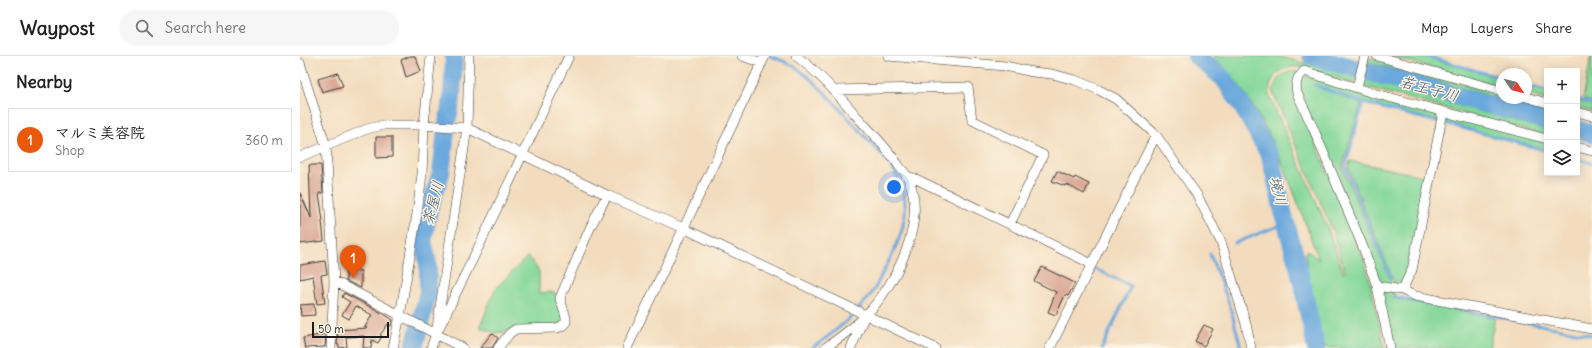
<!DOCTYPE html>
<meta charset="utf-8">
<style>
body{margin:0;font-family:Delius,"Klee One",sans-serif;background:#f6f6f6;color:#222}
.controls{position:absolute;right:12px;top:12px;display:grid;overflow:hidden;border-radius:0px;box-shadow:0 2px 10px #0003}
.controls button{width:36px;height:36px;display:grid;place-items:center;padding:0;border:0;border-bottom:1px solid #e0e0e0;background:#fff;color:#222;font:20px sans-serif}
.compass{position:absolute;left:1196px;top:12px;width:36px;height:36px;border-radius:50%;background:#fff;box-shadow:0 2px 10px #0003;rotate:125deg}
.scale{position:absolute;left:12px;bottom:10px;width:77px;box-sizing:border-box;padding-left:4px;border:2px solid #1c1c1c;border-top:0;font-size:11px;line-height:14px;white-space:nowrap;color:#1c1c1c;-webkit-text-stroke:3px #fcf5e5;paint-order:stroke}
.you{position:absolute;left:594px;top:131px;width:14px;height:14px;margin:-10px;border:3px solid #fff;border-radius:50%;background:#1a73e8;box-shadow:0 0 0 6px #1a73e833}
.badge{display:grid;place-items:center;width:26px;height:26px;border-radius:50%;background:#ea580c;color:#fff;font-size:13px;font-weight:700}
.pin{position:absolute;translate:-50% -33px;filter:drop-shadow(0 1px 2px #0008)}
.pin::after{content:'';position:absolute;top:21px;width:14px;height:12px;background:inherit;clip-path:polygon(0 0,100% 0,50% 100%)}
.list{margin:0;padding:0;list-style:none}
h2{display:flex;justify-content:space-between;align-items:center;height:52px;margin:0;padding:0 16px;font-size:17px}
h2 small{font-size:13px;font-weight:400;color:#767676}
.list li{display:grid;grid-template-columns:26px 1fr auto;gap:12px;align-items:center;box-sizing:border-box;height:64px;margin:0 8px 8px;padding:0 8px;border:1px solid #e0e0e0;border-radius:0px}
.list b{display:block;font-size:15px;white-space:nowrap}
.list p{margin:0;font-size:13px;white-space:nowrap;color:#767676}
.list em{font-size:13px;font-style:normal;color:#767676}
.icon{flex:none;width:22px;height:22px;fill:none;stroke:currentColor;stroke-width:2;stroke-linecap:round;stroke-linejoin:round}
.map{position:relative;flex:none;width:1292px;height:292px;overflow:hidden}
header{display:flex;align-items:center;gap:24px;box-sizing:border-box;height:56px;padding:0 20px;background:#fff;border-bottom:1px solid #e0e0e0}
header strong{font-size:19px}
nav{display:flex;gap:22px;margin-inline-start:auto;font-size:14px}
.search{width:280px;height:36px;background:#f6f6f6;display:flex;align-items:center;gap:10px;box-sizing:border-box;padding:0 14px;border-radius:22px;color:#767676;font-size:15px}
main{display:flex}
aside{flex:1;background:#fff}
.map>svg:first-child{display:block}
</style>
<header>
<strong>Waypost</strong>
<div class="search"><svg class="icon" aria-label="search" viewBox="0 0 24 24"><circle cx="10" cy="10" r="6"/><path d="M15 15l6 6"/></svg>Search here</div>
<nav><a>Map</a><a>Layers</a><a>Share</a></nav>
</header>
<main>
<aside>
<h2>Nearby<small></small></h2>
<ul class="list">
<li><span class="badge">1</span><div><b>マルミ美容院</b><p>Shop</p></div><em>360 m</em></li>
</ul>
</aside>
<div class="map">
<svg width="1292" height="292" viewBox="0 0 1292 292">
<rect width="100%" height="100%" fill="#fcf5e5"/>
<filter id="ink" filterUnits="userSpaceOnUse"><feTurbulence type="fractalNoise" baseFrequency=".025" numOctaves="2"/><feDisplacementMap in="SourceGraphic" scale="8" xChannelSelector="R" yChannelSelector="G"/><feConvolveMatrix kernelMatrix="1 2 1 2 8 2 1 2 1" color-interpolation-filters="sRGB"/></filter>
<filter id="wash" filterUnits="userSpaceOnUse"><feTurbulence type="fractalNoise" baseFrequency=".012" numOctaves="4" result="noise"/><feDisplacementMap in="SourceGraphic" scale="16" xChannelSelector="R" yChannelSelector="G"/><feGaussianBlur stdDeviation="0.9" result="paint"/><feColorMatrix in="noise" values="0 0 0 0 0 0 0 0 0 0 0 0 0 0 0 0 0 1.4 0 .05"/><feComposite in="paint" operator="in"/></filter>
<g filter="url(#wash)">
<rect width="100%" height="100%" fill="#f3dcbd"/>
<!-- green -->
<path fill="#82d79a" stroke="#4f7a5b" d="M913,0H977L1057,21L1055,27H1053L998,11C980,10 969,22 969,39L1027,170L1043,216L1045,215L1032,173L974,39C971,25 986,11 999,17L993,38L1014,83L1066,209L1085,292H1026L1017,278L1005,198L1007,194L1019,204C992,133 969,54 913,0Z
M1089,0H1121L1202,23V31Z
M1291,0H1292V46L1283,43Z
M1071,2L1202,39V42H1214L1247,51V56L1067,6L1068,3Z
M1007,20L1138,58L1139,65L1065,47L1014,28L1013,29L1061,48L1042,111L1090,223L1092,230L1079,226L1000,35L999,28L1002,22Z
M1063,23L1247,74V80L1062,30Z
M1226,30L1247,36V44L1226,38Z
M1277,45L1292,49V56L1277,52Z
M1147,60L1247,85V94L1144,66Z
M1050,105L1128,121L1110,215L1103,228L1096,231L1048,112Z
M228,200L239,215V237L253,236L258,239L264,261L261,268L195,277L180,271L195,233Z
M1085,235L1093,236L1094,242L1195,262L1189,292H1094L1081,240Z"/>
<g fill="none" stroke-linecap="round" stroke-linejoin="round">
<!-- stream -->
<path stroke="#6ba8dd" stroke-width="3" d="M470,0C479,3 488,7 495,11C515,24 538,51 554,68C568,85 588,102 598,122C615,154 599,187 583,216C579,224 575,235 568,242C552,262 533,278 512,292
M1126,0L1202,22
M1070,25L1072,17
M1014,29L1063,47L1137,66
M1226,29L1247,35
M1277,43L1292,48
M1063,47L1045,111L1091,223
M1147,68L1247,95
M1277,103L1292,107
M617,141L619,153L618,159
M935,187L986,167
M910,198L930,250L941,292
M791,211L831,230L802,292
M1095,239V241L1292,279"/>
<!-- river -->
<path stroke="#6ba8dd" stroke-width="18" d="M896,0L923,22L941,48L970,100L984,160L999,214L1016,292
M1011,0L1247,65
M1277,73L1292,78
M114,292L128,236V207L123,185L129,154L141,117L147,67L152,42L154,0"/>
</g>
<g id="blocks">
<!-- building -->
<path fill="#d8a18f" d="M110,0H115L121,15L106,21L101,4Z
M38,17L43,30L22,36L18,23Z
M76,81H92V101L76,102Z
M9,109H21L23,137H19L23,165H22L24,185L0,188V136L11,162Z
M757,115L774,123L775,121L789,128L784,138L766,128L765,130L752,125Z
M25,205L27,218L21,219L25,247L17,248L13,220L0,223V209Z
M742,211L775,227L768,240L765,239L756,259L748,256L756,236L734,225Z
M46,214L61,215V232L46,225Z
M44,237L84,258L93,264L91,270L88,268L80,279L82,280L78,287L72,284L71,292H63L64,280L46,281L47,291L39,292V289H37L38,274L67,272L65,271L72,259L56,250L49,263L42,259L50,246L42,241Z
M14,248L15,259L1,260L0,249Z
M904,269L913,273L904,290L895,285Z
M192,277L198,282L192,292H180Z
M26,278L25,291L5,292L3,282Z"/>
</g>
</g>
<g filter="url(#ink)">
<use href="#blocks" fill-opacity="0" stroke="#3c3934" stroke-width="1"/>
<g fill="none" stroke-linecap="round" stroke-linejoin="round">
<defs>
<path id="street" d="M442,0L462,7
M496,0C521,18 540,41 560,64C574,79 588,93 599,110C602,114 606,118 608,122C628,165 596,229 565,260C554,272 539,282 525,292
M588,0L705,10L733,16L752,18L775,24L799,34L816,43L856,79L897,139L921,186L946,268L951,292
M1077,0L1202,35
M0,7L26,90L34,225L31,292
M1057,31L1065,0
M535,34L668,31L672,64L743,99L710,168
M1226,41L1247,47
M1277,56L1292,60
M1277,91L1292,95
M0,101L67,73L84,69H124L167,72L307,139L383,172L635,292
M608,121L614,122L792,208
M34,225L163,292
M1077,230L1102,234L1115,240L1292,273
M1102,234L1112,214L1143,56
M136,278L181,186L269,0
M93,292L100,260L117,158L122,118L124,69L131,0
M131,292L136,278L167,72L169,0
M198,292L210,277L216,273L257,272L262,270L266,266C267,258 261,250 260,242L290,172L307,139
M327,292L465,0
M551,292L563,264
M750,292L856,79
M1090,292L1077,230L1063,191L1014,74L997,37L996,29L998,22L1004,15L1073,37L1247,83"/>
</defs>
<!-- street casing -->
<use href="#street" stroke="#3c3934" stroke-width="10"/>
<!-- street -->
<use href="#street" stroke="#fff" stroke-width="9"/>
</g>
</g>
<g text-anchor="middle" stroke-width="3" stroke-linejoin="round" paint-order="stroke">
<!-- water labels -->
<g font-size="15" font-style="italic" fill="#405b73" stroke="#fcf5e5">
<text transform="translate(1129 33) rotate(15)" y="5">若王子川</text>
<text transform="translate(978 135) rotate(77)" y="5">境川</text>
<text transform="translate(133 147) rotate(-75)" y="5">茶屋川</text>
</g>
</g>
</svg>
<div class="controls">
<button>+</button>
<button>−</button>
<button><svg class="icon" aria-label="layers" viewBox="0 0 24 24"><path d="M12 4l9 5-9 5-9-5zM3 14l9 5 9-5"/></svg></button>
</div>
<svg class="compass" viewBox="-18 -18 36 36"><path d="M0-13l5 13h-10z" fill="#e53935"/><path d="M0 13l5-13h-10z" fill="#767676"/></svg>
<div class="scale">50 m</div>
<div class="you"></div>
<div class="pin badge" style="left:53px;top:222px">1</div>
</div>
</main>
